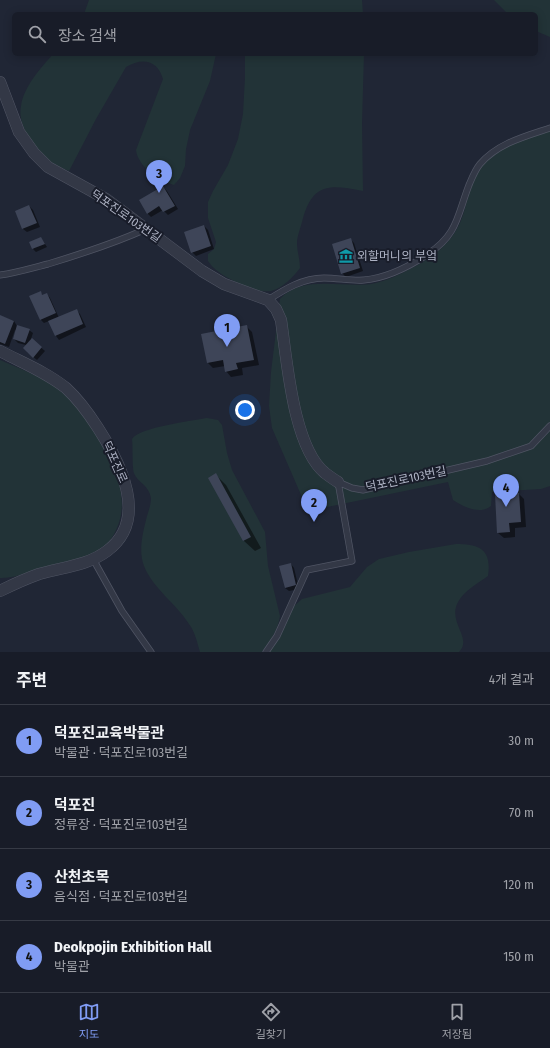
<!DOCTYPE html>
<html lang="ko">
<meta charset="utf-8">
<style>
body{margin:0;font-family:"Fira Sans Condensed","Noto Sans KR",sans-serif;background:#212530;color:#f1f3f6}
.you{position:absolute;left:245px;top:410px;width:14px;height:14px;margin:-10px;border:3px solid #fff;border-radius:50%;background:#1a73e8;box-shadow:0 0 0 6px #1a73e833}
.badge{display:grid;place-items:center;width:26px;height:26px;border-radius:50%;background:#809cf4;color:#111;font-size:13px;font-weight:700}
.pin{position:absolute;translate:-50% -33px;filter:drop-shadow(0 1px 2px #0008)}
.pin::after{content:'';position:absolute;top:21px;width:14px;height:12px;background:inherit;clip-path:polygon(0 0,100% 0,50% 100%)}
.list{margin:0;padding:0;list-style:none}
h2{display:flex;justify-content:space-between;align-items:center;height:52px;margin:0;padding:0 16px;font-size:17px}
h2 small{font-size:13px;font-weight:400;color:#9fa1a8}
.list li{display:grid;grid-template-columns:26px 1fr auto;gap:12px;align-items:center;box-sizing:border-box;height:72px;padding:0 16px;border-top:1px solid #363a45}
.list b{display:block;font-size:15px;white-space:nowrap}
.list p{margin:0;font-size:13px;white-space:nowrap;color:#9fa1a8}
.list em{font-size:13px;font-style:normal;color:#9fa1a8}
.icon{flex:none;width:22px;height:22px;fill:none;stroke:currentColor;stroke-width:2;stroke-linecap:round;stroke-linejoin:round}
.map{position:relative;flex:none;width:550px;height:652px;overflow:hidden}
.search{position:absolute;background:#181c28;box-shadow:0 2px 10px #0003;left:12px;right:12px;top:12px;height:44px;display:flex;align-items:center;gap:10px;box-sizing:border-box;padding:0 14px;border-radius:6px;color:#9fa1a8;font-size:15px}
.sheet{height:340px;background:#181c28}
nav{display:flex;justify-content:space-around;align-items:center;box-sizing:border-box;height:56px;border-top:1px solid #363a45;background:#181c28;font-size:11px;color:#9fa1a8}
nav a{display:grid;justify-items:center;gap:2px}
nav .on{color:#809cf4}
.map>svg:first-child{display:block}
</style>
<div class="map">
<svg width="550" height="652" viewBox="0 0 550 652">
<rect width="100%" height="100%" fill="#202635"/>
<!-- green -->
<path fill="#223337" d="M89,0H362L363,14H84Z
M494,0H550V37L536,31V14H508Z
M53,54H216L210,81L190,130L186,149L185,166L180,178L174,185C159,180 138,167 136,150L163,79C158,60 142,57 126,67L96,119L69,171C62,168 55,165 49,161C34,150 17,125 21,106C24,86 41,68 53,54Z
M245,54H364L362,123L363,191C328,184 312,183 302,222C300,229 297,237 297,243C297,251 300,260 300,268C293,277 283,288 271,291C257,294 224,278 214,268C211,266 210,263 208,261V254L214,249L216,242L208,218V202L213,191L228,165L238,139L243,114L245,77Z
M550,130V486L541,489L492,492L491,506C480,515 464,507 453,500L448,482L308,511L272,428L269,406L271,372L280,299C304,273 346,290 376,283C392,279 409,270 423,262C439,252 452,240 460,223C464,214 466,203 469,194C472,185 475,175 481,167C498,146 526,139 550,130Z
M0,360C20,369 42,376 59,390C93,418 138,486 116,530C113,537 108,544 101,549C88,557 71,561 56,564C40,568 15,579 0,578Z
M207,418L218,420L222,425L227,453L232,470L265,532L268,566L280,616C278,630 270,641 262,652H200C197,642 195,632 189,624C176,603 154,590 144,566C138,550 143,532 147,516C149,510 151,504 151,498C149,485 137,482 134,473C132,467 133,447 132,439C140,427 192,421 207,418Z
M456,544C479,544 492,549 488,576C478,583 464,591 458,602C447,622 473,638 459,652H269L278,638L293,607L302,599L350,587L367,567L379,559L409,552Z"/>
<!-- shadow -->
<path fill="#0007" d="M163,187L167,191L178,209L168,215L163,210L151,217L147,213Z
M29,206L33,210L40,227L27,232L23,229L16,212Z
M204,226L208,230L214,249L196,256L192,252Z
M41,238L47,247L36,252L33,249Z
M350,239L354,243L363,271L346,277L342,273Z
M40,293L43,296L47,294L50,298L59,318L76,310L80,314L86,327L59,340L56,336L49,321L44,323L41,320L30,297Z
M0,316L14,321L17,326L29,330L33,333L31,339L45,351L37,360L27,352L26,345L18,343L14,339L17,331L15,330L9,347L0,344Z
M246,326L252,332L259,365L242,368L243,375L231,377L226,371L225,366L213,368L208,363Z
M216,475L226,485L261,548L255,551L244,541L210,478Z
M519,494L524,499L526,527L515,528V537L504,538L498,533Z
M291,564L294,568L299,589L289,591L285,588Z"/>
<!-- building -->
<path fill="#3e4558" d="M163,186L175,206L163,212L159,206L147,214L139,200Z
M29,205L37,223L22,229L15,211Z
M204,225L211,246L191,253L184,232Z
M41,237L45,244L32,249L29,242Z
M351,238L360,268L341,274L332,244Z
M41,291L42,295L47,293L56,313L40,320L29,296Z
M77,309L83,324L55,336L48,321Z
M0,315L14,321L5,344L0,342Z
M17,325L30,329L25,343L13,339Z
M247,325L254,360L236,363L238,369L225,372L223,360L207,363L201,334Z
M32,338L42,347L33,358L23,348Z
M216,473L251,537L243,541L208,478Z
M519,493L521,522L509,523L510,532L497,533L495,494Z
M291,563L296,585L285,588L279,566Z"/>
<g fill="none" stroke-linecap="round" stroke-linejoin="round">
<defs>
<path id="service" d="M0,275C16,273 32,268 48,264C81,254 115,243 146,229
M268,300C285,289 303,278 324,278C338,278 351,281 364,280C386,278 410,266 428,254C458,234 457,216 469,185C472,178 475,170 480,164C498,143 526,136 550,128
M338,482L352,488L363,490L487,461L531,446L550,426
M93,559L122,611L151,652
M266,652L277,636L307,570L352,561L338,482"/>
<path id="minor" d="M0,82L19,132L34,153L48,167L106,199L202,271L224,284L268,300L276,309L281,320C287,360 293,447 325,473C329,476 333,479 338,482
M0,351C23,363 46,372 66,388C78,399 89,414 98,428C120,462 150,519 107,551C87,566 62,567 39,574C25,579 12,585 0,591"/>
</defs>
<!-- service casing -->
<use href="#service" stroke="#505564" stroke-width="7"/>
<!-- minor casing -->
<use href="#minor" stroke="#505564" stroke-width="12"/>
<!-- service -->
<use href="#service" stroke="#333846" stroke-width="5.5"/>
<!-- minor -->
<use href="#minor" stroke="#333846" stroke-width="11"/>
</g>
<!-- icons -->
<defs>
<symbol id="museum-bare" viewBox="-9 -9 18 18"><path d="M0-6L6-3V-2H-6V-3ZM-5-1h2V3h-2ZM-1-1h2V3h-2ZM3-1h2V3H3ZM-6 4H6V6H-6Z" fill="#0f9aa8" stroke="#191d2a" stroke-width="2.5" paint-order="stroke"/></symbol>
</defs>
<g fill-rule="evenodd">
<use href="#museum-bare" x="336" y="246" width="20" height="20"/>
</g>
<g text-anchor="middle" stroke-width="4" stroke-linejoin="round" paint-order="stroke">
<!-- street labels -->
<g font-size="12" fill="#adb2c3" stroke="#191d2a">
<text transform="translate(126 216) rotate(35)" y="4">덕포진로103번길</text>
<text transform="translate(115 462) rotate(66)" y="4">덕포진로</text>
<text transform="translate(406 479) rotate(-12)" y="4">덕포진로103번길</text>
</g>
<!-- poi labels -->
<g font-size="12" fill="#adb2c3" stroke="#191d2a" text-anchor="start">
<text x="357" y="260">외할머니의 부엌</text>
</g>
</g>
</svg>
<div class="you"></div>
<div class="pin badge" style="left:227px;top:347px">1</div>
<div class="pin badge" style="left:314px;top:522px">2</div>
<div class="pin badge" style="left:159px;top:193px">3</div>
<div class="pin badge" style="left:506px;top:507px">4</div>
<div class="search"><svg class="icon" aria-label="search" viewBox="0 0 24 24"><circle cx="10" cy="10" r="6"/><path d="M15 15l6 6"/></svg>장소 검색</div>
</div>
<section class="sheet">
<h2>주변<small>4개 결과</small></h2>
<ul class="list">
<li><span class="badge">1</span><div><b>덕포진교육박물관</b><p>박물관 · 덕포진로103번길</p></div><em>30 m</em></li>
<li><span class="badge">2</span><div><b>덕포진</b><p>정류장 · 덕포진로103번길</p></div><em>70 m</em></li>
<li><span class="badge">3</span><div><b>산천초목</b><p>음식점 · 덕포진로103번길</p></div><em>120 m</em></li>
<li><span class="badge">4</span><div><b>Deokpojin Exhibition Hall</b><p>박물관</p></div><em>150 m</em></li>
</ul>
</section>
<nav>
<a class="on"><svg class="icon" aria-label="map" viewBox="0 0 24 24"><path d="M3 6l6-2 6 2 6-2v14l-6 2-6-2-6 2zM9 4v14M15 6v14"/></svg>지도</a>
<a><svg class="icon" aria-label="directions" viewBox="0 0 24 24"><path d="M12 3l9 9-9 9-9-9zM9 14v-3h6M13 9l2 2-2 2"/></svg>길찾기</a>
<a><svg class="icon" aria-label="saved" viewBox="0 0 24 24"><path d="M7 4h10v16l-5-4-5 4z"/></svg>저장됨</a>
</nav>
